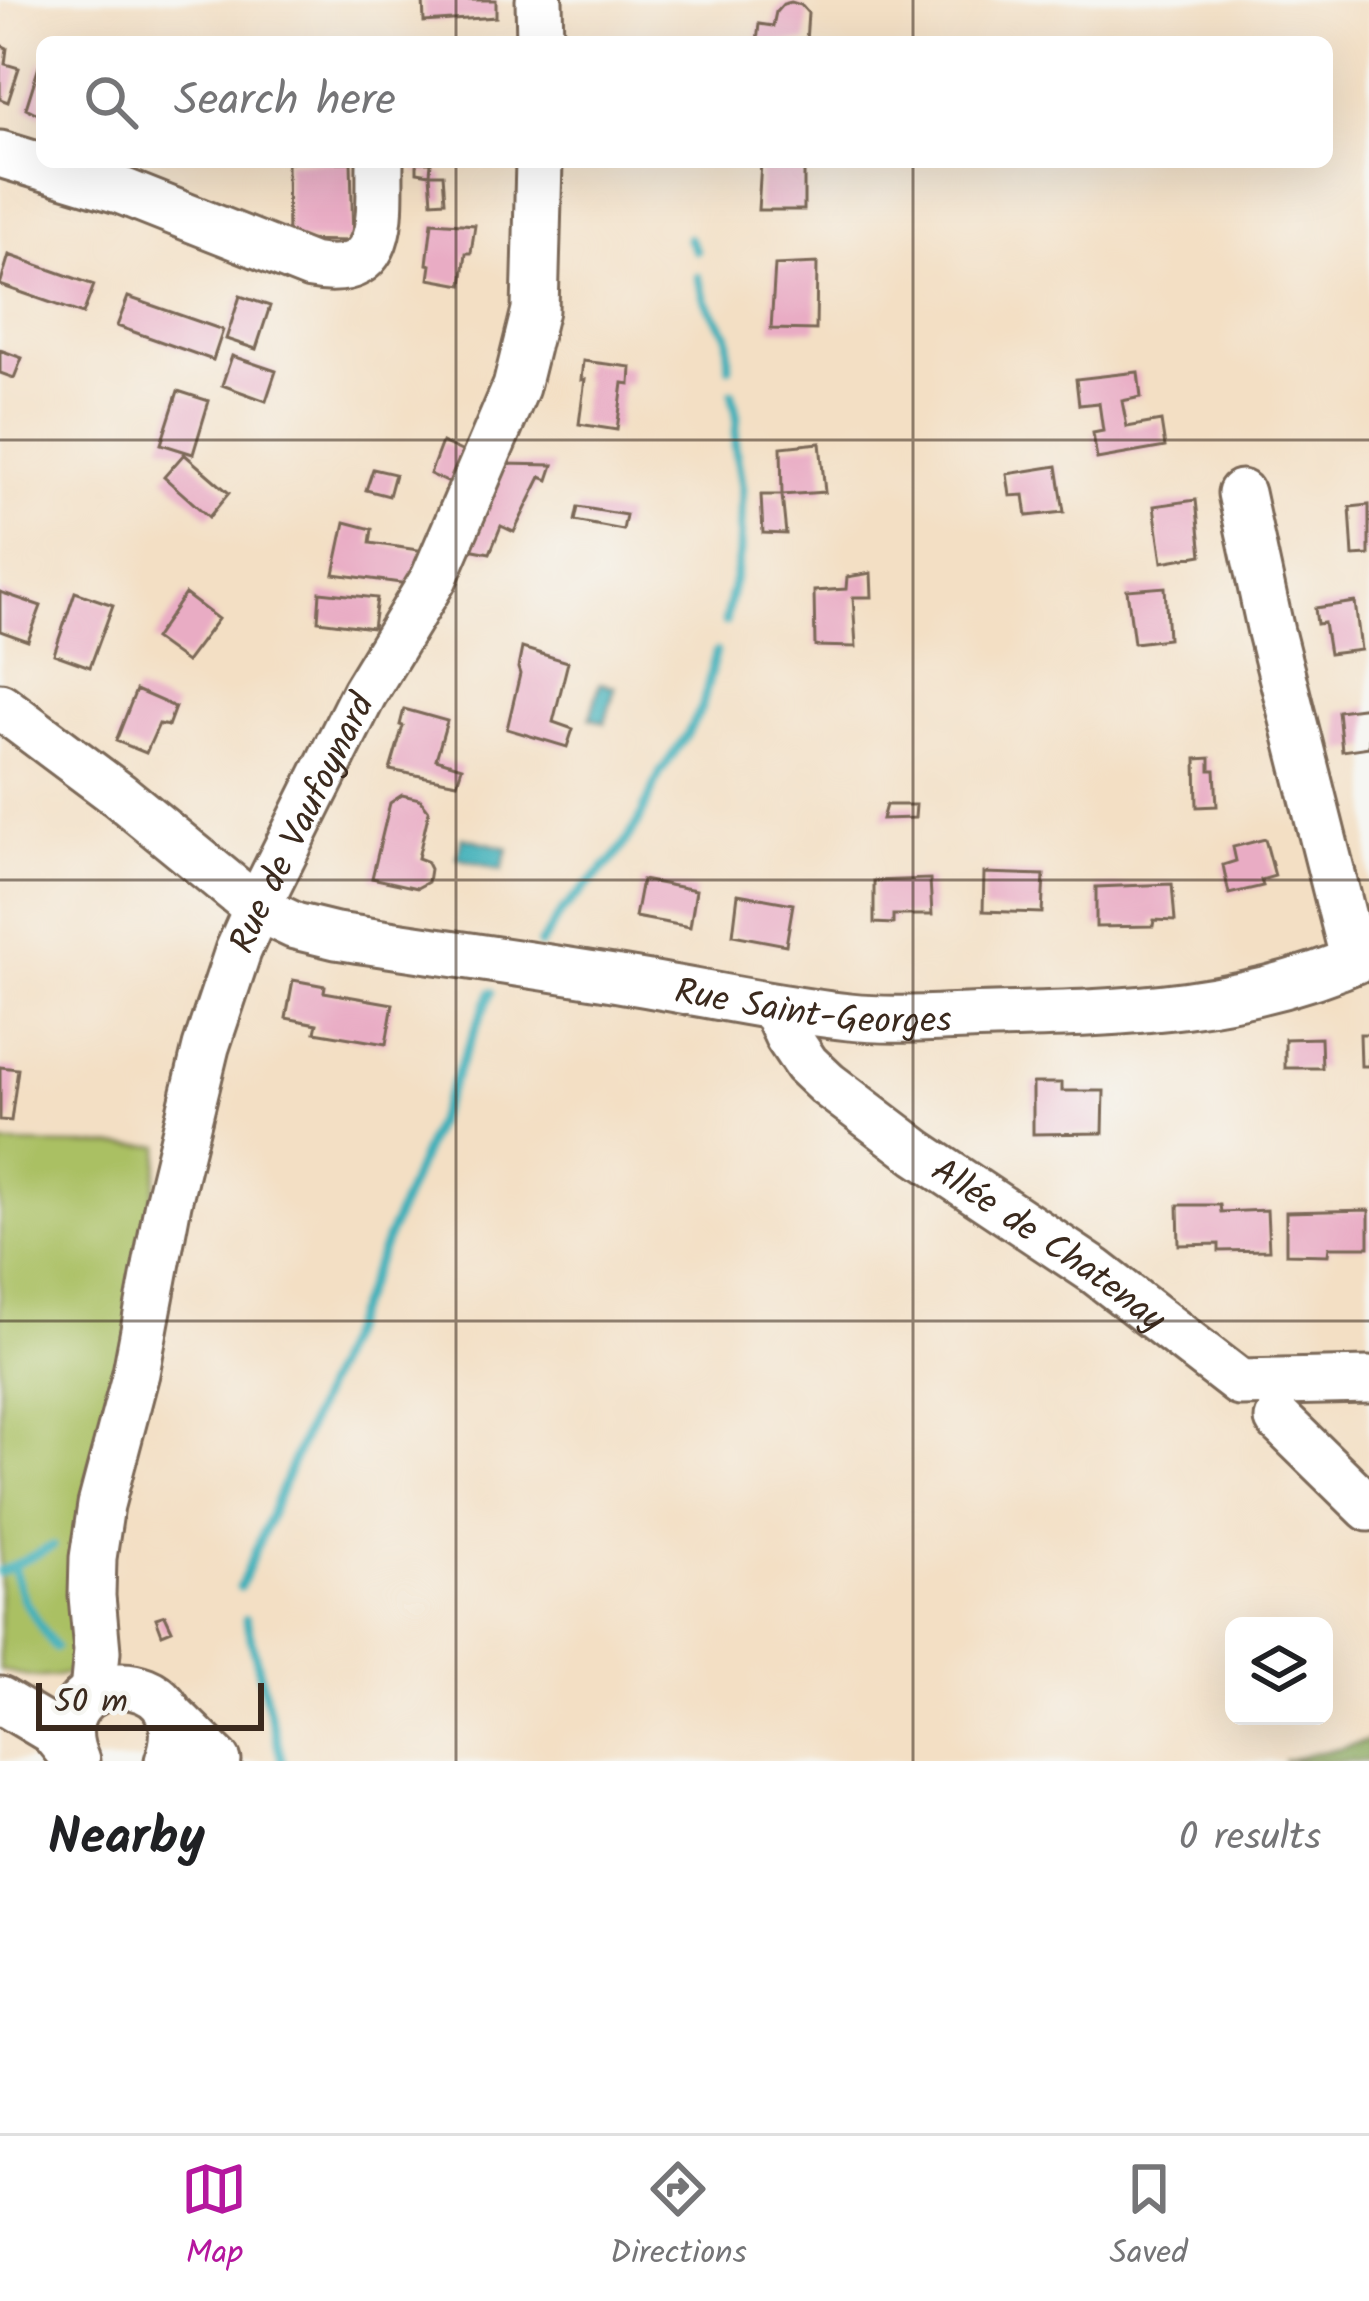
<!DOCTYPE html>
<meta charset="utf-8">
<style>
body{margin:0;font-family:Kalam,sans-serif;background:#f6f6f6;color:#202124}
.controls{position:absolute;right:36px;bottom:36px;display:grid;overflow:hidden;border-radius:18px;box-shadow:0 12px 48px #0002}
.controls button{width:108px;height:108px;display:grid;place-items:center;padding:0;border:0;border-bottom:3px solid #e0e0e0;background:#fff;color:#202124;font:60px sans-serif}
.scale{position:absolute;left:36px;bottom:30px;width:228px;box-sizing:border-box;padding-left:12px;border:6px solid #3b2a1e;border-top:0;font-size:33px;line-height:42px;white-space:nowrap;color:#3b2a1e;-webkit-text-stroke:9px #f6f6f2;paint-order:stroke}
.list{margin:0;padding:0;list-style:none}
h2{display:flex;justify-content:space-between;align-items:center;height:156px;margin:0;padding:0 48px;font-size:51px}
h2 small{font-size:39px;font-weight:400;color:#757577}
.icon{flex:none;width:66px;height:66px;fill:none;stroke:currentColor;stroke-width:2;stroke-linecap:round;stroke-linejoin:round}
.map{position:relative;flex:none;width:1369px;height:1761px;overflow:hidden}
.search{position:absolute;background:#fff;box-shadow:0 12px 48px #0002;left:36px;right:36px;top:36px;height:132px;display:flex;align-items:center;gap:30px;box-sizing:border-box;padding:0 42px;border-radius:18px;color:#757577;font-size:45px}
.sheet{height:372px;background:#fff}
nav{display:flex;justify-content:space-around;align-items:center;box-sizing:border-box;height:168px;border-top:3px solid #e0e0e0;background:#fff;font-size:33px;color:#757577}
nav a{display:grid;justify-items:center;gap:6px}
nav .on{color:#b5179e}
.map>svg:first-child{display:block}
</style>
<div class="map">
<svg width="1369" height="1761" viewBox="0 0 1369 1761">
<rect width="100%" height="100%" fill="#f6f6f2"/>
<filter id="ink" filterUnits="userSpaceOnUse"><feTurbulence type="fractalNoise" baseFrequency=".00833" numOctaves="2"/><feDisplacementMap in="SourceGraphic" scale="24" xChannelSelector="R" yChannelSelector="G"/><feConvolveMatrix kernelMatrix="1 2 1 2 8 2 1 2 1" color-interpolation-filters="sRGB"/></filter>
<filter id="wash" filterUnits="userSpaceOnUse"><feTurbulence type="fractalNoise" baseFrequency=".004" numOctaves="4" result="noise"/><feDisplacementMap in="SourceGraphic" scale="48" xChannelSelector="R" yChannelSelector="G"/><feGaussianBlur stdDeviation="2.7" result="paint"/><feColorMatrix in="noise" values="0 0 0 0 0 0 0 0 0 0 0 0 0 0 0 0 0 1.4 0 .05"/><feComposite in="paint" operator="in"/></filter>
<g filter="url(#wash)">
<rect width="100%" height="100%" fill="#f3dfc4"/>
<!-- green -->
<path fill="#aac064" stroke="#727541" stroke-width="3" d="M0,1144L161,1146L83,1639L73,1671C48,1682 26,1676 0,1670Z"/>
<!-- forest -->
<path fill="#87a65a" stroke="#61683c" stroke-width="3" d="M1369,1741V1761H1283Z"/>
<!-- water -->
<path fill="#40b0b9" stroke="#3e6d6c" stroke-width="3" d="M600,683L615,687L605,723L590,718Z
M462,837L508,848L502,870L457,858Z"/>
<g fill="none" stroke-linecap="round" stroke-linejoin="round">
<!-- stream -->
<path stroke="#40b0b9" stroke-width="9" d="M689,238L696,251
M698,277L706,302L728,335L729,367
M725,622L740,554L742,487L735,446L737,416L732,393
M540,945L563,910L616,856L638,823L660,773L686,736L702,707L716,652
M13,1567L24,1600L55,1648
M0,1572L53,1546
M240,1587L491,992
M246,1619L282,1761"/>
</g>
<g id="blocks">
<!-- building -->
<path fill="#e9acc4" d="M423,0H496V17L424,22Z
M791,2L801,5L808,13L806,42H757L759,24L773,26L776,12L783,4Z
M0,45L7,48L5,64L19,68L8,102L0,99Z
M41,60H42V116L26,108Z
M287,162H351L353,241L288,240Z
M417,162H431L430,174L417,172Z
M761,162H804V210H758Z
M430,174H443L445,201L432,202Z
M432,222L475,225L471,253H466L462,285L429,279L431,265L427,264Z
M9,255L94,285L83,314L0,285Z
M817,263L816,330L771,329L775,265Z
M240,296L270,306L256,349L226,339Z
M128,297L223,330L213,360L117,326Z
M0,350L22,358L14,378L0,373Z
M232,356L276,371L266,401L222,385Z
M583,361L631,367L630,384L623,383L617,430L579,424L585,379L581,380Z
M1138,372L1141,397L1122,401L1127,427L1161,421L1165,447L1097,459L1093,433L1103,431L1099,403L1079,405L1076,379Z
M178,391L209,401L193,454L161,444Z
M442,442L472,456L460,488L430,474Z
M820,443L825,492L782,495L781,447Z
M184,454L229,493L209,517L164,477Z
M503,464L553,465L548,480L541,477L514,532L501,526L490,553L469,549Z
M1057,466L1064,512L1027,516L1024,495L1010,496L1007,474Z
M373,469L395,474L389,496L366,490Z
M761,495H782L786,534L763,533Z
M1196,500L1202,555L1162,562L1154,506Z
M1369,505V555L1353,556L1350,507Z
M578,507L626,515L623,530L575,521Z
M345,522L372,529L370,543L425,551L416,585L334,574Z
M871,573L872,597H853L856,647L815,646L814,591L846,589L847,577Z
M1165,587L1168,639L1134,643L1127,590Z
M0,592L41,606L28,641L0,631Z
M75,592L113,605L90,667L54,654Z
M320,592L377,598L373,628L318,621Z
M185,594L218,619L186,662L154,639Z
M1355,602L1361,650L1329,654L1324,623L1317,624L1315,608Z
M522,648L568,662L553,722L573,729L567,747L507,729L520,674L518,668Z
M136,690L175,707L168,726L159,724L146,753L116,741Z
M1369,707V747L1342,751L1338,711Z
M404,709L447,721L436,759L462,767L457,783L390,770L403,726L400,725Z
M1210,758V770H1215L1217,806L1197,807L1196,759Z
M402,795L420,799L429,811L418,858L426,861L430,869L428,882L417,888L372,878L390,803Z
M886,805H916L915,818L882,819Z
M1265,839L1275,876L1261,880L1263,886L1229,894L1223,865L1236,861L1233,847Z
M984,873L1044,875L1042,913L983,911Z
M930,879L932,915H893V924L874,923V881Z
M642,880L696,890L690,927L635,917Z
M1172,884L1175,921L1154,920L1153,926L1096,927V887Z
M738,894L793,904L786,945L733,935Z
M293,980L325,986L324,992L393,1004L386,1044L315,1032L317,1024L286,1018Z
M1360,1034H1369V1066H1361Z
M1321,1038L1322,1068H1285V1039Z
M0,1067L18,1069L11,1121L0,1120Z
M1033,1083H1062V1091H1104L1103,1133L1033,1134Z
M1178,1205H1220L1221,1212L1267,1210L1269,1250L1219,1251V1244L1179,1245Z
M1369,1210V1247H1329L1328,1255L1286,1254V1212Z
M165,1615L172,1630L162,1634L156,1618Z"/>
</g>
</g>
<g filter="url(#ink)">
<use href="#blocks" fill-opacity="0" stroke="#7b6958" stroke-width="3"/>
<g fill="none" stroke-linecap="round" stroke-linejoin="round">
<defs>
<g id="minor">
<path d="M539,0L540,42"/>
<path d="M0,154L122,191L311,266C389,281 379,216 380,162"/>
<path d="M1241,493L1271,632L1354,961"/>
<path id="s1" d="M0,706L119,795L257,908L295,926L336,936C432,951 529,964 625,980C700,992 773,1009 849,1017C897,1022 947,1017 995,1016C1125,1013 1248,1009 1369,954"/>
<path id="s2" d="M775,1009L788,1037L806,1064L827,1084L918,1153L1095,1271L1240,1383L1369,1380"/>
<path d="M1278,1419L1369,1508"/>
<path id="s3" d="M93,1693L97,1651L92,1596L93,1558L101,1505L136,1373L168,1203L206,1047L238,951L257,908L364,693L434,578L516,387L535,310L539,162"/>
<path d="M0,1700L52,1731L73,1757"/>
<path d="M167,1711L218,1761"/>
<path d="M76,1761C35,1664 205,1658 168,1761"/>
</g>
</defs>
<!-- minor casing -->
<use href="#minor" stroke="#7b6958" stroke-width="51"/>
<!-- minor -->
<use href="#minor" stroke="#fff" stroke-width="45"/>
</g>
</g>
<!-- grid -->
<path fill="none" stroke="#3b2a1e" stroke-width="3" stroke-opacity="0.55" d="M456,0V42M913,0V42M456,162V1761M913,162V1761M0,440H1369M0,880H1369M0,1321H1369"/>
<g text-anchor="middle" stroke-width="9" stroke-linejoin="round" paint-order="stroke">
<!-- street labels -->
<g font-size="36" fill="#3b2a1e" stroke="#f6f6f2">
<text dy="13" stroke="none"><textPath href="#s3" startOffset="903">Rue de Vaufoynard</textPath></text>
<text dy="13" stroke="none"><textPath href="#s1" startOffset="894">Rue Saint-Georges</textPath></text>
<text dy="13" stroke="none"><textPath href="#s2" startOffset="366">Allée de Chatenay</textPath></text>
</g>
</g>
</svg>
<div class="controls">
<button><svg class="icon" aria-label="layers" viewBox="0 0 24 24"><path d="M12 4l9 5-9 5-9-5zM3 14l9 5 9-5"/></svg></button>
</div>
<div class="scale">50 m</div>
<div class="search"><svg class="icon" aria-label="search" viewBox="0 0 24 24"><circle cx="10" cy="10" r="6"/><path d="M15 15l6 6"/></svg>Search here</div>
</div>
<section class="sheet">
<h2>Nearby<small>0 results</small></h2>
<ul class="list">
</ul>
</section>
<nav>
<a class="on"><svg class="icon" aria-label="map" viewBox="0 0 24 24"><path d="M3 6l6-2 6 2 6-2v14l-6 2-6-2-6 2zM9 4v14M15 6v14"/></svg>Map</a>
<a><svg class="icon" aria-label="directions" viewBox="0 0 24 24"><path d="M12 3l9 9-9 9-9-9zM9 14v-3h6M13 9l2 2-2 2"/></svg>Directions</a>
<a><svg class="icon" aria-label="saved" viewBox="0 0 24 24"><path d="M7 4h10v16l-5-4-5 4z"/></svg>Saved</a>
</nav>
